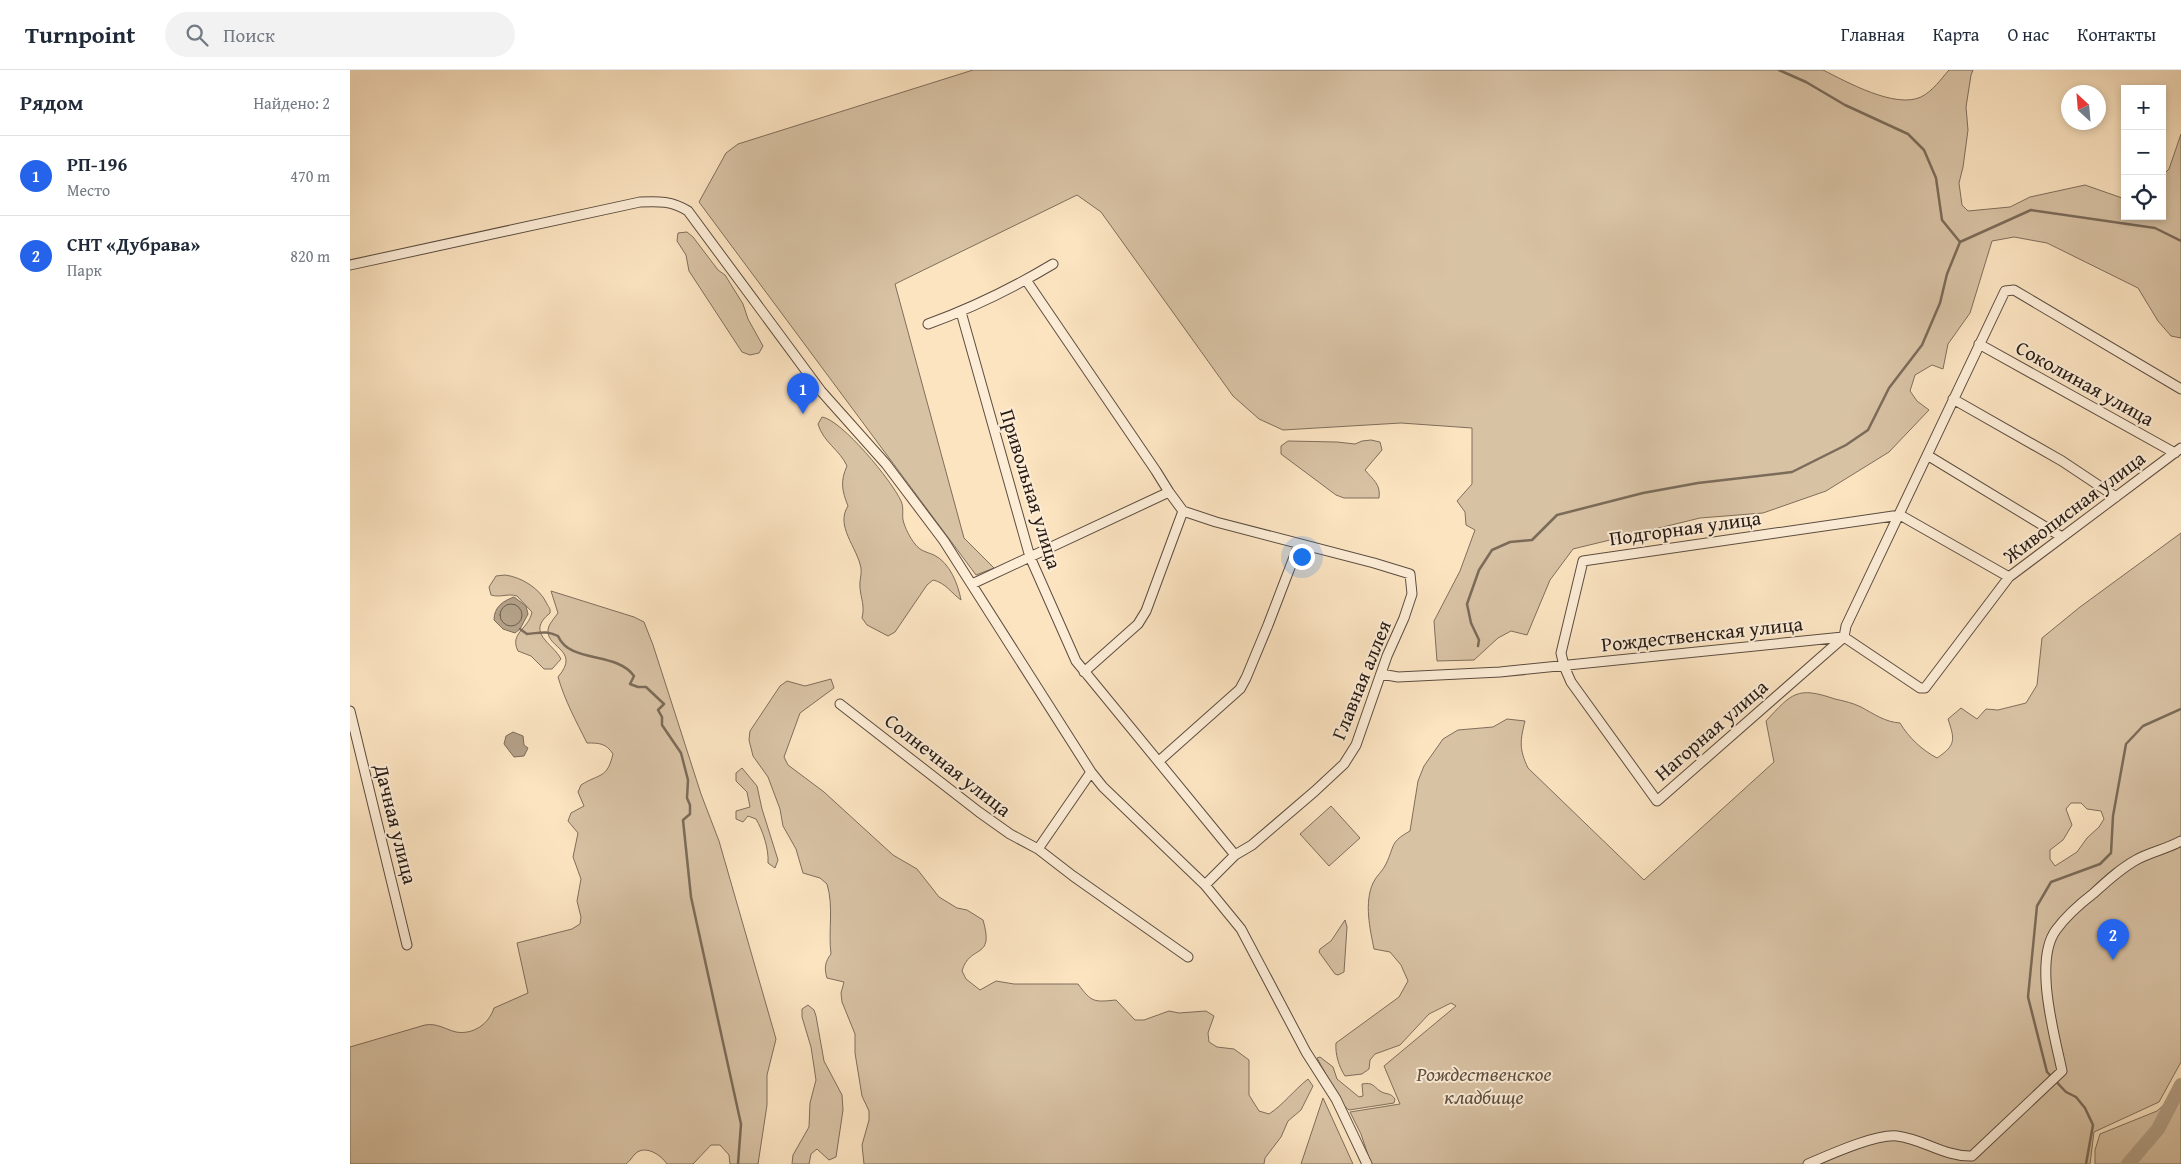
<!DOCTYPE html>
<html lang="ru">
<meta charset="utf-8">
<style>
body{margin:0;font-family:"Gentium Book Plus",serif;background:#f2f2f3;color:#1f2937}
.controls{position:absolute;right:15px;top:15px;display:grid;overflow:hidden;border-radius:0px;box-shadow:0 2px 8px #0003}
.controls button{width:45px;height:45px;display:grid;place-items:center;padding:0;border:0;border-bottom:1px solid #e0e1e3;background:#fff;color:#1f2937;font:25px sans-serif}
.compass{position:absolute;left:1711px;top:15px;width:45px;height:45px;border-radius:50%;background:#fff;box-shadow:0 2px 8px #0003;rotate:334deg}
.you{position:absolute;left:951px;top:486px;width:18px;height:18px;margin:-12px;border:4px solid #fff;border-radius:50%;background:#1a73e8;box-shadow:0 0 0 8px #1a73e833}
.badge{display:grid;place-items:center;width:32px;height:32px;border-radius:50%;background:#2563eb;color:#fff;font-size:16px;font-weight:700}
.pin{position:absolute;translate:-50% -41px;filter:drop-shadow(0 1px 2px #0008)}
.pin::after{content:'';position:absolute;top:26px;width:18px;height:15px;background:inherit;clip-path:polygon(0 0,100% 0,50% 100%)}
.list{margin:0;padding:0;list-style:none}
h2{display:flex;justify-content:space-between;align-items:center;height:65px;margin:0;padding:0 20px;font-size:21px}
h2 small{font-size:16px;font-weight:400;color:#747a83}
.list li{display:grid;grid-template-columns:32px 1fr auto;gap:15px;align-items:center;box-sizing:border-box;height:80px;padding:0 20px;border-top:1px solid #e0e1e3}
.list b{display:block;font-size:19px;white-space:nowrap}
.list p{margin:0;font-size:16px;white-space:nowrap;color:#747a83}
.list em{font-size:16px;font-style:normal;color:#747a83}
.icon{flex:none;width:28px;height:28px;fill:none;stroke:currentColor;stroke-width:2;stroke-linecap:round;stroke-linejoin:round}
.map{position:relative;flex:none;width:1831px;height:1094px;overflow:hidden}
header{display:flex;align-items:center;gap:30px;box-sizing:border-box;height:70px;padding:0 25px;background:#fff;border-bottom:1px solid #e0e1e3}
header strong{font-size:24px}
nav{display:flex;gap:28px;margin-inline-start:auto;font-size:18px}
.search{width:350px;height:45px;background:#f2f2f3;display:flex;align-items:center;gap:12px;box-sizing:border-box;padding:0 18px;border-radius:28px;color:#747a83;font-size:19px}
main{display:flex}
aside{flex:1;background:#fff}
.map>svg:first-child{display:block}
</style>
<header>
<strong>Turnpoint</strong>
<div class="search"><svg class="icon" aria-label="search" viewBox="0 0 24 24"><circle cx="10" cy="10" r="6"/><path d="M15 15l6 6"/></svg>Поиск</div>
<nav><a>Главная</a><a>Карта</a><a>О нас</a><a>Контакты</a></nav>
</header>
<main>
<aside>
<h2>Рядом<small>Найдено: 2</small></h2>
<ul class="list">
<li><span class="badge">1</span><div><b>РП-196</b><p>Место</p></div><em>470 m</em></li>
<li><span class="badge">2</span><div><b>СНТ «Дубрава»</b><p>Парк</p></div><em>820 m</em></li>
</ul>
</aside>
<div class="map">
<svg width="1831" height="1094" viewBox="0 0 1831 1094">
<rect width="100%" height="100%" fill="#fce4c1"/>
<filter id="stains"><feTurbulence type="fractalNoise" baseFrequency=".004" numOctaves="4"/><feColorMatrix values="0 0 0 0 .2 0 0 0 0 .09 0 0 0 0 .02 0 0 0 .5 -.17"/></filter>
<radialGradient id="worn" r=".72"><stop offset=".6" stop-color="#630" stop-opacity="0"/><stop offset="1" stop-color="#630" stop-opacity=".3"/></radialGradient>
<!-- green -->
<path fill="#d8c2a4" stroke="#7f6e5c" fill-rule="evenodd" d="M623,0H1473C1497,12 1545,39 1571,27C1583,21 1591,9 1599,0H1623L1621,5L1616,37L1618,60L1613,97L1609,113L1612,135L1618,141L1660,137L1680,127L1735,115L1775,129V146H1812V106L1819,99L1831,64V268L1821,266L1808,251L1788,218L1697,173L1664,167L1642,171L1620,243L1598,274L1593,299L1582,295L1565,305L1560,321L1567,331L1579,340L1539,382L1476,421L1413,443L1350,448L1223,479L1200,510L1177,565L1161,561L1148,568L1124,590L1087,591L1084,551L1110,501L1125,460L1116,455L1115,442L1107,431L1122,414V358L1051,353L933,360L909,349L883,326L751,142L727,125L545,214L614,468L644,498L626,505L349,132L376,83L388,74Z
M337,162L343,167L368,200L375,205L393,234L398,249L413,276L409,283L400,285L392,282L339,201L336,185L327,171L328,163Z
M472,347C492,350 542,411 551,431C554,437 552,444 553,450C555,458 560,468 565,474C570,481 577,482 584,485C600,493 608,514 611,530C601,523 596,513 583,510L577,515L545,562L538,566L517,555L512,548C515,536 511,529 510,518C509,511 512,505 511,498C507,477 485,456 498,436C492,421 490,411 497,396C490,380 473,372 468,354Z
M1021,370L1030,372L1032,380L1015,400C1023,410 1031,414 1029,428H994L986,425L931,384V376L938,371L987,372L1005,374L1012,371Z
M1831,463V992L1809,1032L1744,1062L1740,1094H1021L1011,1064L1000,1042L1050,1034L1034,996L1106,936L1101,933L1079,944L1050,975L1025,984L1020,990L1019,999L1012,1004L995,1006C989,997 985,984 986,973L1049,927L1058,911L1051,895L1040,882L1024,879C1020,859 1014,833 1023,813C1026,806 1033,801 1036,794C1045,775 1040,772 1060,761L1068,711L1074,696L1093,669L1108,660L1143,657L1157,649L1175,651C1170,671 1169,679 1178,698L1294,810L1424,692L1416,651C1442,623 1447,616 1485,629C1494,631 1503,633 1511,637C1524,644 1535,652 1550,653C1559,668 1572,680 1587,688C1606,675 1605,670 1598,649L1611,638L1627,649L1636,639L1648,640L1676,633L1687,615L1692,568L1730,537ZM1721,733H1731L1737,739L1751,741L1754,749L1749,757L1737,768L1727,782L1705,796L1700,789V780L1713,770L1722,755L1716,739Z
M155,505C171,507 189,518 196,532C198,537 201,538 200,543C175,563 203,573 211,589L202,599H194L181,586L168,581C159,563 179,559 182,542L167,526C158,523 150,528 141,525L139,517L146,506Z
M201,521L284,547L294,552L303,575L351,724L369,771L426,969L417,1005V1035L408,1094H380L379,1085L370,1075H361L343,1094H317C311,1085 295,1074 285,1084C282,1087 280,1091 276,1094H0V977L75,955C88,953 94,959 106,962C123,965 139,954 144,938L178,923L167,873L222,859L230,854L231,847L227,831L231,809L223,787L228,763L218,751L221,743L234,736L228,722L231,715C250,703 257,709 263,684C256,673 249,673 237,673C226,651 215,631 208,607C233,578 191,578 199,556C201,552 205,547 208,543Z
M481,609L484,618L450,643L434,687L438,695L474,722L543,785L567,799L589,827L607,838L617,840L633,850C645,891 620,873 612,901L616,909L630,920L646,911L664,914H728C742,933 744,932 766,930L785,950H794L819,941L829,943L856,941L864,946L858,963L859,972L867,977L884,979L899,990V1025L909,1041L919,1044C933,1035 944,1020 958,1009L963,1016L951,1040L938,1051L931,1067L915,1088L914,1094H514L512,1075L519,1050V1041L512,1026L505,983V964L492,932L491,923L494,912L477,908C474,898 475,892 481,884C478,861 484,837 477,814L470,808L453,803L446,779L433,756L430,739L418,707L403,686L399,670L400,661L430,616L437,611L455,616Z
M392,698L407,716L412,739L428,790L425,798L418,793C419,779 413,761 406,749L398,746L393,752L386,749V741L400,737L397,722L386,711V703Z
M981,736L1010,768L979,796L950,764Z
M995,850L997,857L994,902L988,905L985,904L969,882L970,879L981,871Z
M458,935L464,940L466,946L474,991L492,1025L493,1040L486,1087L479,1090L467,1079L461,1084L459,1094H442L443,1085L459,1057L460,1033L466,1010L461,977L452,947V939Z
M970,987L983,997L987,1009L1009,1027L1013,1026L1012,1014C1023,1012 1023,1016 1030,1021C1036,1025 1040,1022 1045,1029L1044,1033L999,1040L993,1035L967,988Z
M1831,1020V1094H1745V1080L1750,1064L1807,1041Z
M973,1028L1003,1094H951Z"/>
<!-- water -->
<path fill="#b3a087" stroke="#7b6b59" d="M164,527L176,536L178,544L170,559L165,563L153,559L144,550C144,537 153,531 164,527Z
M163,662L173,666L174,675L178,678L174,686L164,687L154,674L156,666Z"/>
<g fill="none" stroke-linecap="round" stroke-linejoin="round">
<!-- shore -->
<path stroke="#6c5e4e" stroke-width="1" d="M150 545a11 11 0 1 1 22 0a11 11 0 1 1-22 0Z"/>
<!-- stream -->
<path stroke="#7b6b59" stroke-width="2.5" d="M1429,0L1456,12L1495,35L1558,64L1574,80L1586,108L1592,150L1610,172
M170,559L177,564C190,563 196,560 208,566C220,594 266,581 284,606L280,614L288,617H296L314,634L308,640L312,647V655L331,683L338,710L337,728L340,735V744L333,750L341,827L391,1054L388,1094
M1128,576L1129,570L1121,553L1117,534L1129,500L1142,480L1160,472L1182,470L1207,445L1293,423L1348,413L1442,402L1496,375L1518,360L1539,318L1572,275L1590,233L1597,204L1610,172L1681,140L1805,158L1831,171
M1736,1094L1743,1055L1735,1038L1726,1027L1716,1022L1697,1002L1678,927L1687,836L1701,812L1750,794L1761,783L1763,746L1776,674L1793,656L1831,639"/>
<!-- river -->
<path stroke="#b3a087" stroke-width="14" d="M1778,1094L1808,1059L1831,1015"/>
<defs>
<path id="minor" d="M0,195L290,132C309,131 322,131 338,141L471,321L536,394L594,471L741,702L753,717L855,815L891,859L956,982L986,1029L1017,1094
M676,210L806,401L819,422L833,441L866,452L1024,493L1060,504L1062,524L1054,548L1037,586L1006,675L994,694L965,721L902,775L885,785L855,815
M611,242L680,487L726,591L885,785
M578,254C622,238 663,218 703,194
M1629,274L1825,383
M1603,329L1712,391L1766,427
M1577,385L1712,467
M1550,445L1659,507
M622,514L819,422
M1494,567L1307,731L1221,612L1214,596L1211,583L1233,491L1550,445
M1494,567L1496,556L1655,221L1664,220L1831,319
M1494,567L1570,618H1575L1659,507L1831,378
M734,602L788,554L796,541L833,441
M1031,604L1048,607L1150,602L1493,567
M490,634L629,742L660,764L688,779L723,806L838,887
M0,641L57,875
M809,691L890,619L896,608L918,555L949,474
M688,779L741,702
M1458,1094C1479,1085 1525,1064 1547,1066C1573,1069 1595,1087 1622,1086L1712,1001C1705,967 1683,891 1706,860C1716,846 1731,833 1744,823C1757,811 1770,799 1786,790C1800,782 1817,779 1831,771"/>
</defs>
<!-- minor casing -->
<use href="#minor" stroke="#5c4d40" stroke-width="11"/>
<!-- minor -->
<use href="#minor" stroke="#fdedd7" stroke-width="9"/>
</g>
<g text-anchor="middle" stroke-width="4" stroke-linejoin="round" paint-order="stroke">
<!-- street labels -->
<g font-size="20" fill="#261b15" stroke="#fdedd7">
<text transform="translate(1735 313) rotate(29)" y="7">Соколиная улица</text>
<text transform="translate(681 419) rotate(73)" y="7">Привольная улица</text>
<text transform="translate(1724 437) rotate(-37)" y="7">Живописная улица</text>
<text transform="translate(1335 458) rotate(-8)" y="7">Подгорная улица</text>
<text transform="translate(1352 564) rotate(-6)" y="7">Рождественская улица</text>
<text transform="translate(1011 610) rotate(-68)" y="7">Главная аллея</text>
<text transform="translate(1361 660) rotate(-41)" y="7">Нагорная улица</text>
<text transform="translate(598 695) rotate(38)" y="7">Солнечная улица</text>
<text transform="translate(46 754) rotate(76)" y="7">Дачная улица</text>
</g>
<!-- park labels -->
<g font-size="20" font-style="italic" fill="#5b4d40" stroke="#fdedd7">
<text x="1134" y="1011">Рождественское<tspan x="1134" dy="23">кладбище</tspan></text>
</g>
</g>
<rect width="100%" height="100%" filter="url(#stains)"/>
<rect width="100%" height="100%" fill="url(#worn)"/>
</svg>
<div class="controls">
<button>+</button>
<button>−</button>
<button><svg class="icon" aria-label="locate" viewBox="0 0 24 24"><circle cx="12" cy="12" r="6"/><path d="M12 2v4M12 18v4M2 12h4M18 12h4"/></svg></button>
</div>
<svg class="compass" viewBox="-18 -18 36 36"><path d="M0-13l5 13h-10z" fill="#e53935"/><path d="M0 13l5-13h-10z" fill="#747a83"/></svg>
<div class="you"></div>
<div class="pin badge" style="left:453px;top:344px">1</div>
<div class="pin badge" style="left:1763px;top:890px">2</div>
</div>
</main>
